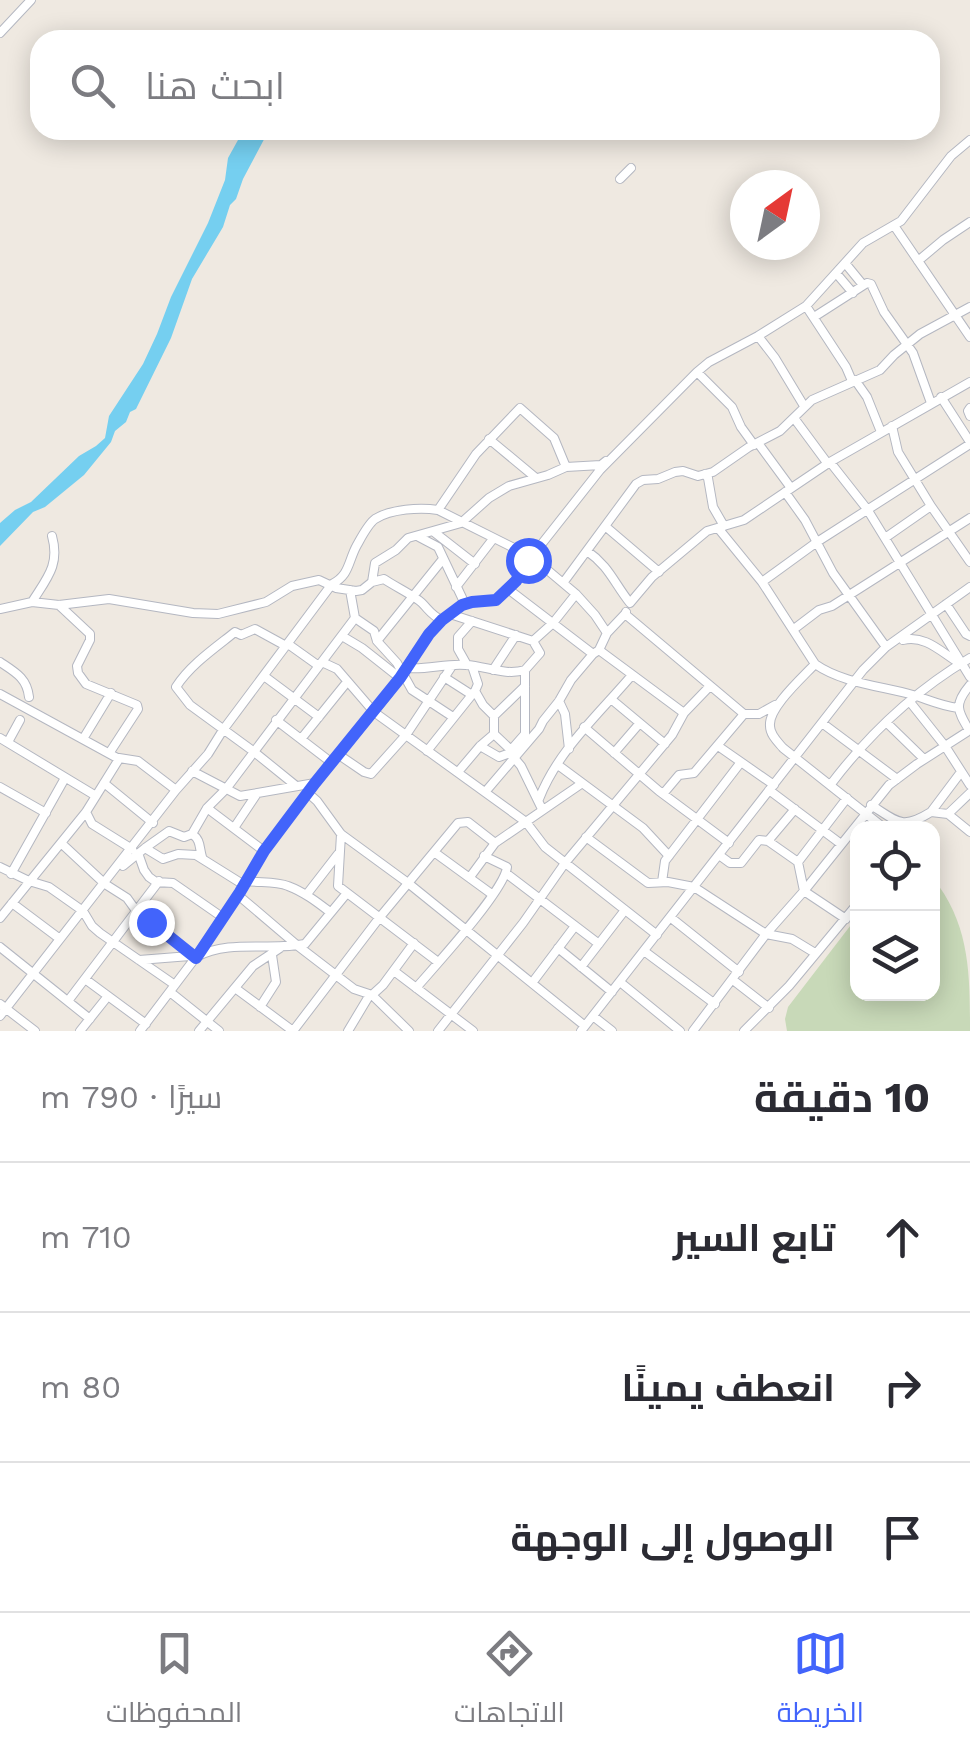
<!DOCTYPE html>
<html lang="ar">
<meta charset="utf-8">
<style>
body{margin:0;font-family:"Work Sans",Cairo,sans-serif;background:#f2f2f3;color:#2b2b33;direction:rtl}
.controls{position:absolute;right:30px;bottom:30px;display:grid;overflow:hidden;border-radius:20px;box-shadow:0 5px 25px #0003}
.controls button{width:90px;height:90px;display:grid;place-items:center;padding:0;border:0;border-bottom:2px solid #e1e1e2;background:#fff;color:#2b2b33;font:50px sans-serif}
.compass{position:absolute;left:730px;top:170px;width:90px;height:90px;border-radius:50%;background:#fff;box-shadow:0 5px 25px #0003;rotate:33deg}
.stop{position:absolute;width:30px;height:30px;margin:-22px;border:8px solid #4264fb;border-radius:50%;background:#fff}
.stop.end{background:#4264fb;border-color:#fff;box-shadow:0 2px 10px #0008}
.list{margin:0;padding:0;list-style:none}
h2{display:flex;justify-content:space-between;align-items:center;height:130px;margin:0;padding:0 40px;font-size:42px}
h2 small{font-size:32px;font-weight:400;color:#7c7c81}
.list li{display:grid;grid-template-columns:65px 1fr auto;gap:30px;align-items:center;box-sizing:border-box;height:150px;padding:0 40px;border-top:2px solid #e1e1e2}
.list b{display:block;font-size:38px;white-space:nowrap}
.list em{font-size:32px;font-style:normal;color:#7c7c81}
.icon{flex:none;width:55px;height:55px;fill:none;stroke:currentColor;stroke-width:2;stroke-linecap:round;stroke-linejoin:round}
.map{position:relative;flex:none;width:970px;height:1031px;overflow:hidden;direction:ltr}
.search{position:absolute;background:#fff;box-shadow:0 5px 25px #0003;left:30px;right:30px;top:30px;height:110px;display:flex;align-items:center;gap:25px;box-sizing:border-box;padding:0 35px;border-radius:30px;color:#7c7c81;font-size:38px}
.sheet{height:580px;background:#fff}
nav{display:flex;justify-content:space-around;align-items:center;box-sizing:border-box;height:140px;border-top:2px solid #e1e1e2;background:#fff;font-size:28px;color:#7c7c81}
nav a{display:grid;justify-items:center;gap:5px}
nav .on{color:#4264fb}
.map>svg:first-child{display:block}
</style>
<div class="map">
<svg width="970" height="1031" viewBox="0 0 970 1031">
<rect width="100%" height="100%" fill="#efe9e1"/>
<!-- cemetery -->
<path fill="#c8d9b8" d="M933,878C970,925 970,973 970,1031H787L785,1019L788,1007L857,917L858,994H932Z"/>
<!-- water -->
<path fill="#75cff0" d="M248,130H269L243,179L236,199L230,205L223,227L192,279L171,338L136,409L130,412L126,422L115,431L111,442L84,475L45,507L33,512L0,546V523L15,510L31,502L79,456L96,446L105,438L109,416L143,364L157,334L171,297L208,223L225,180L228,158L238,140Z"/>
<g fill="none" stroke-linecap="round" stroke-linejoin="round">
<defs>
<path id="minor" d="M0,33L31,0
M620,179L631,168
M895,227L970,337
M918,261L943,240L970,222
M845,263L863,285
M836,273L853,293
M806,306L846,367L852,381
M814,317L867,283L871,284L884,312L913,353L931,403
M758,336L775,358L804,406
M697,372L732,407L741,427L754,445
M855,380L867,397L881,432
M941,397L970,442
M970,408L968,411L970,416
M794,418L828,464
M892,426L898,452L931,506L970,562
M489,439L536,478
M758,443L791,488
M830,462L867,509L970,677
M705,474L708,478L713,507L724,526
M785,492L805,520L833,573L886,647
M438,510L476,454L520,408L554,438L566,467
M605,526L659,572
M718,528L762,582L815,664C842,683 881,686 913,695C929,700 941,706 958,708
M434,532L475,564
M419,537L438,547L465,604
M885,538L931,506
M587,551C609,566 614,583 630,603L652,577L707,531L744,520L830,462L970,382
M372,582L375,563L396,550L408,538L461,523L489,498L509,486L548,475L566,467L601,465L606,461
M762,582L817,542L970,444
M563,583L636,484L643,480L658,479L675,472L683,471L698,476L713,472L749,447L780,431L812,400L880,370L894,355L920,334L970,307
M456,587L493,539
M508,589L593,654
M350,590L355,618L374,631L377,641L397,663L412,690L453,717
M32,602C47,578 60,565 52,536
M946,604L966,634L970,636
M59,605L90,634V640L77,666L78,673L86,684L137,705L138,709L110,752
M0,609L32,602L59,605L109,599L193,613L218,614L266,602L292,586L319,580L336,588L356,591L362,590L372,582L384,579C394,586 415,596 422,603C429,610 432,616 442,620
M626,612L625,614L744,714H759L775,705
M450,614L533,641L540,653L525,670V734L511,750
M794,629L819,610L832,606L970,518
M342,636L362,648L400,678
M903,640C924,635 939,650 956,661
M377,641L443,559
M533,641L553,623L576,594
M288,644L316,664L324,663L337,669L374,712L526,822L545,847L657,935
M286,646L255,629L241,635L235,632C215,648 190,665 176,687L190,705L253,751L295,785
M599,650L684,713
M0,662C15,672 27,678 29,697
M815,664C803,677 768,708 770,726C770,735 778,742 783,748L884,828
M467,665L458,649V637L472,621
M472,666L478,684L475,691L483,705L494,716V734L511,750L510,753L521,766L542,809
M407,668C427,670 447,663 466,665C486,666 505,676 525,670
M493,670L516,635
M264,676L319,717
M444,677L472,695
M0,694L119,759L86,812L0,918
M611,699L665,744
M559,701L565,714L569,749
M910,702L945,746L970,785
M494,716L525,686
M276,720L332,763
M822,723L897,779
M887,723L924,759
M584,727L659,791L729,843
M969,730C957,710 954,704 970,685
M0,738L96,796
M83,739L111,693
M301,739L347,682
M8,742L20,720
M480,746L499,757L510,753
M718,746L774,785
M427,751L475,691
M614,753L639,724
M339,755L364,772L371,774L406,735L452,666
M119,758L138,761L176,790
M558,765L643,828L669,856
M192,771L240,796L315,783
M458,772L480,746L494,734
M104,783L153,823
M831,784C869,734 916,690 970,658
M0,787L46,813
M769,790L841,844
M486,791L539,729L543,721L559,701L571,680L593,654L599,650L607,633L625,614
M308,793L317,801L341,834L408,883L585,1026
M663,794L679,775L694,773L744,714
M539,799C558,750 599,714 632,675
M871,805C898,822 902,830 931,812L948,814L970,832
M207,808L264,851
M86,812L92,824L132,849
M931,812L961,772
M948,814L970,793
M234,828L256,795
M192,834L207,808L226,789L355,618
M341,834L338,886L438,962
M586,837L648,883L668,882L694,887L766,934L792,939L815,953
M61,843L105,884L127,898L137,912L192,955
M145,848L163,859L178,854L196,855L244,885
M434,852L493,895
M138,853L144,870L149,877L156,882L173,883L222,917
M719,855L730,863H741L759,840L768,841L795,809
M798,862L847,798
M123,866L145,848L169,831L184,837L192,834C201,840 199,847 202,857
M0,867L29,881L49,887L83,911L92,926L100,933L175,985
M11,874L65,778
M507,874L599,944
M470,877L495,843L581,784
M246,881C260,883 276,881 288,886C304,892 317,902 330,912
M662,882L665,861L741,762
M307,894L338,854
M238,895L298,946L354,989L372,995L409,1031
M12,903L60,939
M670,917L739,972
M846,919L804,891L889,785L917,764L970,730
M0,947L90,1019
M558,948L612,992
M644,951L715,1004
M139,960L190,956L196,957C230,939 269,951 305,944L347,893
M581,967L625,910
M394,971L473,1031
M85,979L146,1024
M733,980L769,1008
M620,982L680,1031
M532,983L575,926
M235,988L293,1031
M416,988C435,966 505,890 507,867L484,856
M170,992L219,1031
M372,995L383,985L414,943
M68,1001L159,881
M0,1004L35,1031
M260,1007L276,982L272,955
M0,1016L176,790L208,754L223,730L332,584C350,575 348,561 357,545C361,538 368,524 375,519C391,509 420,507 438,510L532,557L576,594L595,615L607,633
M593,1016L612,1031
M80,1031L108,996
M140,1031L196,957L240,892L264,851L315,783L388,694L429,634L442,620L462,605L471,602L496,600L515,581L529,560L600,470L697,372L709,362L758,336L806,306L863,243L901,221L951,156L970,140
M199,1031L253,966L280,948
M293,1031L380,917L458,823L468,822L495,843
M348,1031L369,996
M438,1031L523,923L565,863L672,735L684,713L710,686
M581,1031L863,670L886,647L970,587
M693,1031L766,934L804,891L798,862L768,841
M744,1031L789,986L858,903"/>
</defs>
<!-- minor casing -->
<use href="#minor" stroke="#b4b7c1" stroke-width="10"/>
<!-- minor -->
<use href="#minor" stroke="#fff" stroke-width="8"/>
</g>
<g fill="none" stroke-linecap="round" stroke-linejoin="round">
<!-- route -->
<path stroke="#4264fb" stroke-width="12" d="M151,922L196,958L240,892L264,851L315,783L400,678L429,634L442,620L462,605L472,602L496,600L516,581L528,560"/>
</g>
</svg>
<div class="controls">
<button><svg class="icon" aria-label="locate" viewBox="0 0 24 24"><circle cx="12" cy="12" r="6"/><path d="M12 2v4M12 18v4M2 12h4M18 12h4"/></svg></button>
<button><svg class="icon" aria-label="layers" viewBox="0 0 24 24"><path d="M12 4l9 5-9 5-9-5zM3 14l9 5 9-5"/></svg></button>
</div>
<svg class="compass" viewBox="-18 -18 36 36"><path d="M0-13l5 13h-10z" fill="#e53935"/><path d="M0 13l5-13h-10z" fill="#7c7c81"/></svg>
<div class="stop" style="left:528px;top:560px"></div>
<div class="stop end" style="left:151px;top:922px"></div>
<div class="search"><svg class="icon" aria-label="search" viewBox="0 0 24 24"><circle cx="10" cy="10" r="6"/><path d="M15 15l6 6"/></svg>ابحث هنا</div>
</div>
<section class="sheet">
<h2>10 دقيقة<small>سيرًا · 790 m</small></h2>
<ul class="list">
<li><svg class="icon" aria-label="ahead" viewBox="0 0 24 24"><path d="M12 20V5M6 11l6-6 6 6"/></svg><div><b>تابع السير</b></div><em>710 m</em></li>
<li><svg class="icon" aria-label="right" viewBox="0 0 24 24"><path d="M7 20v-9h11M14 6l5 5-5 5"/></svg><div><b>انعطف يمينًا</b></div><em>80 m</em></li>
<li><svg class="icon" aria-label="arrive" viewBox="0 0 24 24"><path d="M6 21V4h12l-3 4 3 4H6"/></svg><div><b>الوصول إلى الوجهة</b></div></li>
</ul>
</section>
<nav>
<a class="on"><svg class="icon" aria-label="map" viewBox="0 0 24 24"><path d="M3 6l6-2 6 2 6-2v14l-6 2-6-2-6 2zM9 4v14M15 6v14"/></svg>الخريطة</a>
<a><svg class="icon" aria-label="directions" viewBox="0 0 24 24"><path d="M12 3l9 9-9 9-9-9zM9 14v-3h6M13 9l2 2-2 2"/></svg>الاتجاهات</a>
<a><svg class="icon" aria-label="saved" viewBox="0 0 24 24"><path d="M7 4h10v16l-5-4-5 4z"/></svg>المحفوظات</a>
</nav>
